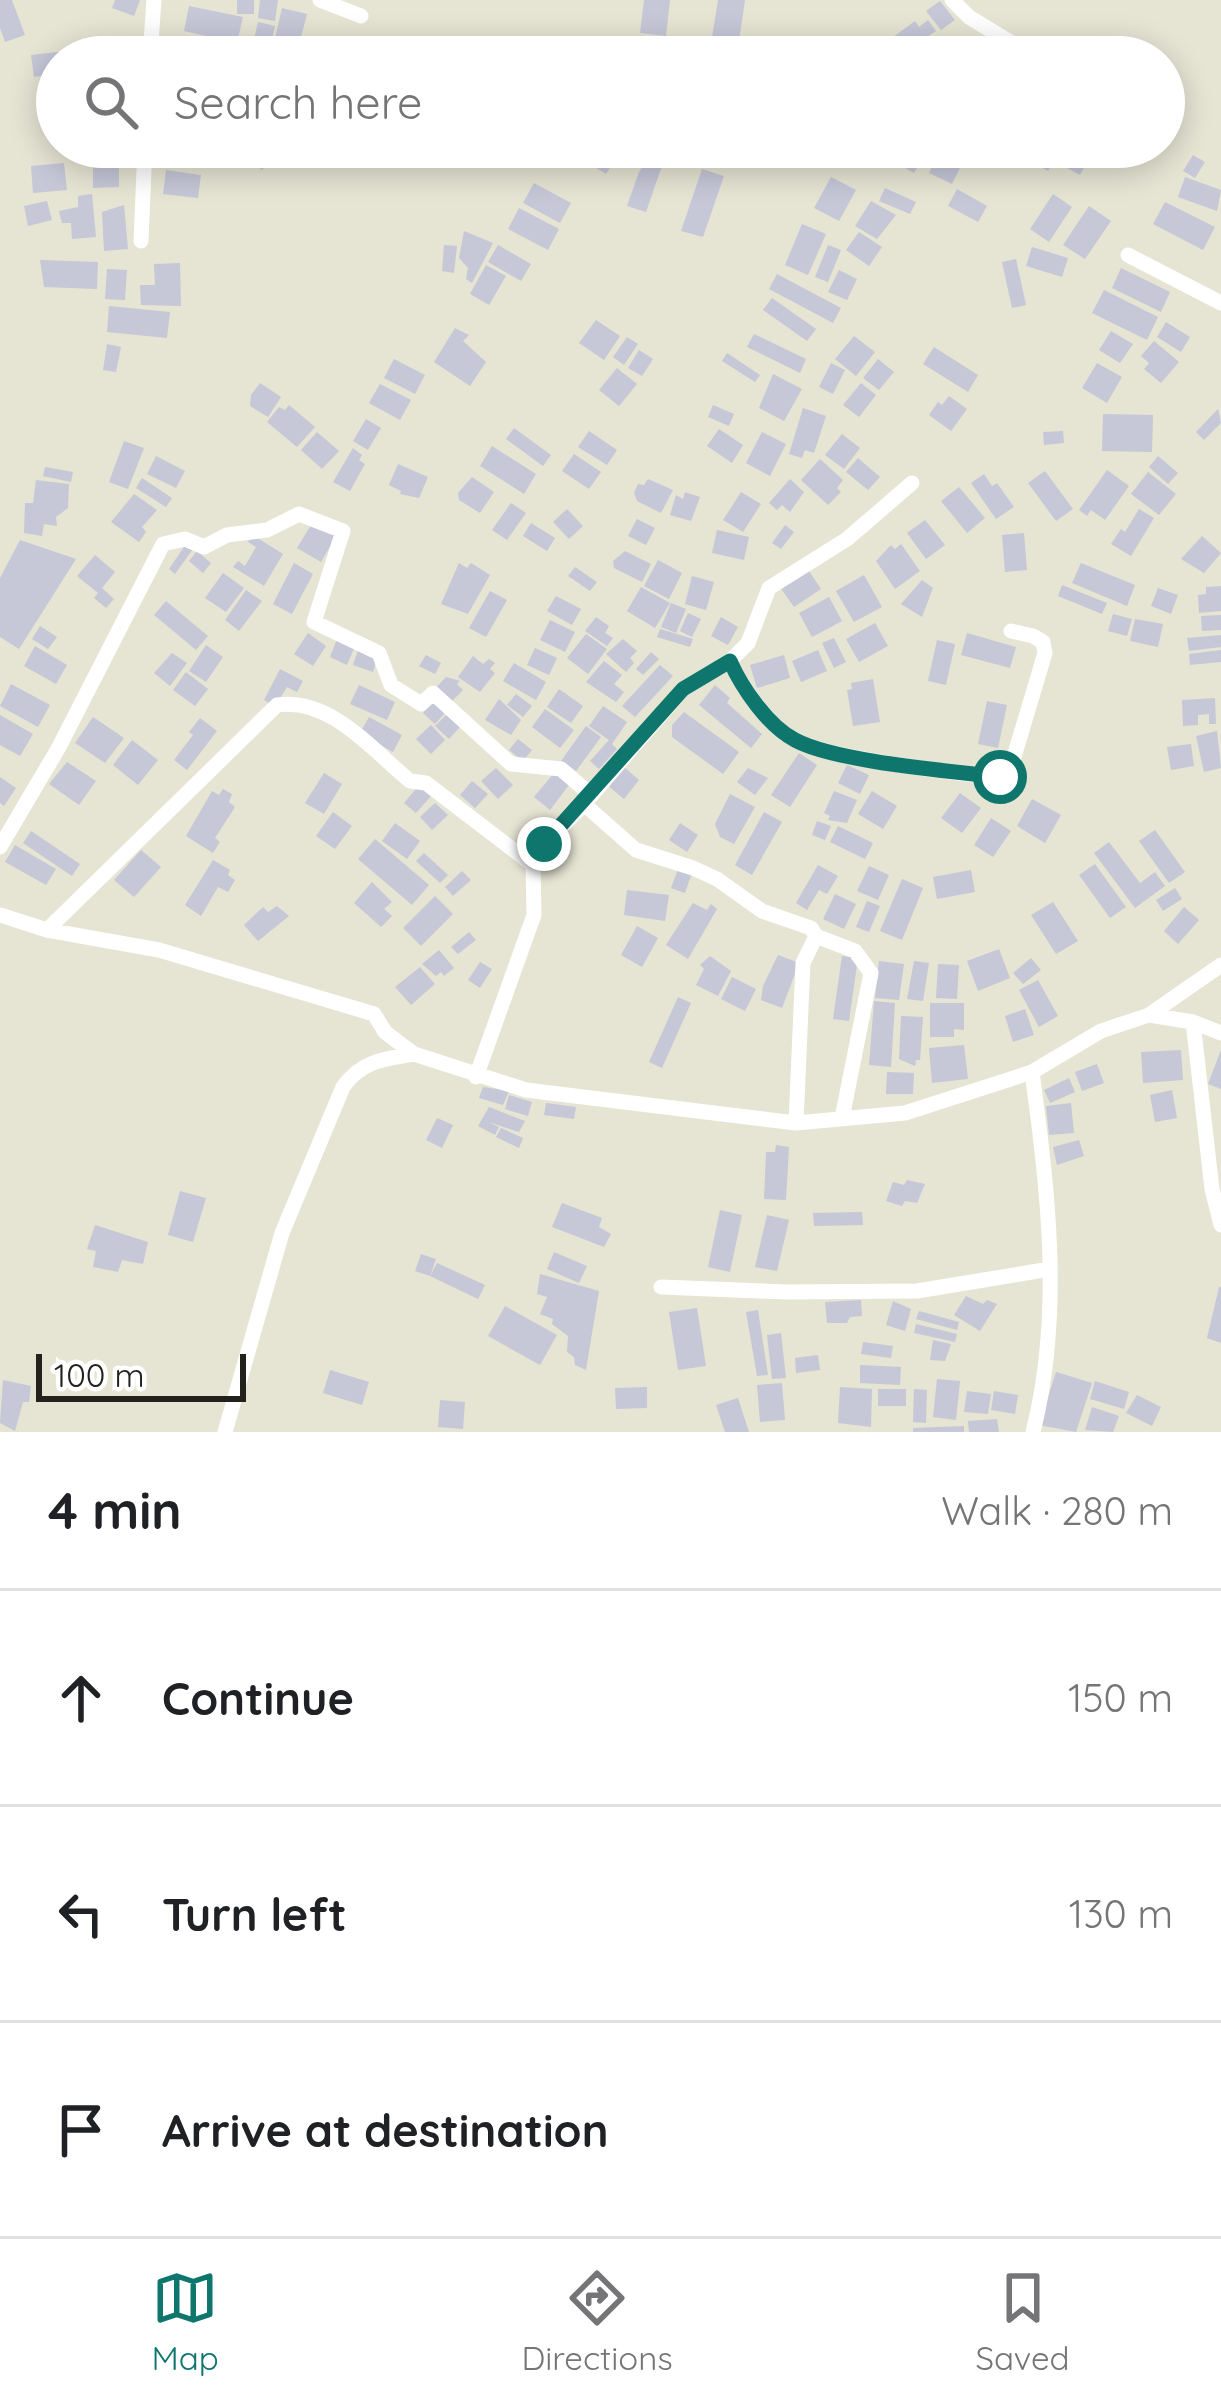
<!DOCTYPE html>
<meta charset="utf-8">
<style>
body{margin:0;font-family:Quicksand,sans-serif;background:#f6f6f6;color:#202124}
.scale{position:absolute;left:36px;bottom:30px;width:210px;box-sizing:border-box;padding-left:12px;border:6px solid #22211b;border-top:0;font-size:33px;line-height:42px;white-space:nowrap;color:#22211b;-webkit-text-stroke:9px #fff;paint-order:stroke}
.stop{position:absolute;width:36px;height:36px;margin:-27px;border:9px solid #0f766e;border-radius:50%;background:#fff}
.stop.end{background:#0f766e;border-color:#fff;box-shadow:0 3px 12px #0008}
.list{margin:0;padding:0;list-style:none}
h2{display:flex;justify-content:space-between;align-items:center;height:156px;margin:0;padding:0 48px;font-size:51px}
h2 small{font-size:39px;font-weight:400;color:#757577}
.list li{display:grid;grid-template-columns:78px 1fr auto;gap:36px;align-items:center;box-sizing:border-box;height:216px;padding:0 48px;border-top:3px solid #e0e0e0}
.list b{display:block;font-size:45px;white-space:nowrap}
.list em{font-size:39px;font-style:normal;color:#757577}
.icon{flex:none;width:66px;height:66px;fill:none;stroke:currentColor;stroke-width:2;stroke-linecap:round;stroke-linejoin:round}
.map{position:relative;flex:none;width:1221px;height:1432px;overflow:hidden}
.search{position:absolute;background:#fff;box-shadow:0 6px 30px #0003;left:36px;right:36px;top:36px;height:132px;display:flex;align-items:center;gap:30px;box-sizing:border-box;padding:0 42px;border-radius:66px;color:#757577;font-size:45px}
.sheet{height:804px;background:#fff}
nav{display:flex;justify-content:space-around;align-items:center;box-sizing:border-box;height:168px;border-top:3px solid #e0e0e0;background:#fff;font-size:33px;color:#757577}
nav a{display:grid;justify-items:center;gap:6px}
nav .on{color:#0f766e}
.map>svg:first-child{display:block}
</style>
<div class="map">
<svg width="1221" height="1432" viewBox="0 0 1221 1432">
<rect width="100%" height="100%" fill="#e6e4d3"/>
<!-- building -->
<path fill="#c6c7d7" d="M0,0H12L25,35L5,42L0,28Z
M115,0H140L134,16L112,8Z
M237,0H254V14H237Z
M260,0H278L275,21L258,18Z
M644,0H670L666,36L640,33Z
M718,0H745L738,48L711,44Z
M940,1L955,20L941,30L926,11Z
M189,6L243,17L237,43L184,31Z
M282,8L307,14L297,53L273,47Z
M928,20L936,31L927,37L933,45L917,57H896L885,43L915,21L919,27Z
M258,22L275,26L270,47L253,43Z
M66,51L67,57H57V74L34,77L31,55Z
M160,147H195V162L159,160Z
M233,147H270L277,153L262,170Z
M343,147H368L367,158L342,155Z
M562,147H612L620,152L606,174Z
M854,147H888L881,163L852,151Z
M901,147H929L914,173L893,161Z
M941,147L966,156L952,184L929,173Z
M972,147H1007L997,163Z
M1041,147H1062L1048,171L1032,162Z
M1065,147H1082L1080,150L1091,156L1080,175L1056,162Z
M1193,155L1205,162L1195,178L1183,171Z
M649,158L663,163L646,212L627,206L639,172Z
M93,160H119V187L93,188Z
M64,163L67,190L33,193L31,166Z
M702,169L724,176L703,237L681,231Z
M166,170L201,175L198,198L163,194Z
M831,177L856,190L839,221L814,208Z
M1185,177L1221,190L1217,211L1178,197Z
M534,183L571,203L560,223L523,203Z
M885,188L916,202L910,214L879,201Z
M957,189L987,206L978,222L948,206Z
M92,194L96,237L72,239L71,223H62L59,211L78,207V196Z
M1053,194L1072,207L1049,242L1030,229Z
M47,201L52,220L28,226L24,206Z
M871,201L896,215L877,239L855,226Z
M1165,202L1215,227L1203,250L1153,224Z
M124,205L128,249L104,251L102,212Z
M1089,206L1111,221L1085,259L1063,245Z
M519,208L559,229L548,250L508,229Z
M802,224L826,234L808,275L785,265Z
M464,231L493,243L472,283L466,279L468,268L459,258Z
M859,232L882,247L869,266L846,250Z
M444,245L457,246L454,273L442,271Z
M498,245L531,264L521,281L488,262Z
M828,245L841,250L828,282L815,277Z
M1032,247L1068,258L1062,277L1026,266Z
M1016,259L1026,305L1012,308L1002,262Z
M40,260L98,262L97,289L44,287Z
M180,263L181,306L141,305L140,285H155L154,264Z
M486,265L506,276L489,305L470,294Z
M1121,268L1170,292L1161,312L1112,288Z
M107,269L127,270L125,300L105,299Z
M839,270L857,279L847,300L828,292Z
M777,274L841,308L833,323L769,289Z
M1104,290L1158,317L1147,340L1092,313Z
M772,298L816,329L807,341L763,310Z
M109,306L170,312L167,338L107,332Z
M596,320L620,336L604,360L579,343Z
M1166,322L1190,337L1181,352L1157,337Z
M455,328L469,335L463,341L486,362L470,386L434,362Z
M1111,331L1133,344L1120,363L1099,350Z
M754,334L806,359L800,373L747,347Z
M854,336L875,352L856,376L835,359Z
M627,337L638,344L624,365L613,357Z
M1154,341L1179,362L1161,383L1144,369L1149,363L1141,356Z
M107,344L121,347L116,372L103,370Z
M934,347L978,375L968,392L923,364Z
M639,350L653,359L642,376L628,368Z
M727,353L760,375L755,382L722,361Z
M394,359L425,375L415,394L384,378Z
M878,359L894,372L879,390L863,378Z
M831,363L845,370L833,394L819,387Z
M1097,363L1122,377L1107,403L1082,388Z
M617,368L637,384L619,406L599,390Z
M773,374L802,389L784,421L759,408Z
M260,383L281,397L268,417L250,406L251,395Z
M861,383L876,395L859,417L843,405Z
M380,384L411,400L400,420L369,403Z
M949,396L967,409L951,431L929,415L938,402L942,405Z
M289,405L315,427L297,447L267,422L279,407L285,410Z
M713,405L734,414L729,426L708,417Z
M803,408L826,416L814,453L805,450L802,458L789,454Z
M1218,409L1221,423L1204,440L1196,432Z
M1103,414L1153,415L1152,452L1102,451Z
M366,419L381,428L368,450L353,441Z
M514,428L551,455L543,466L506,439Z
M719,429L743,445L732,463L707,446Z
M589,431L617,450L607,465L578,447Z
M1063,431L1064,443L1044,445L1043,432Z
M317,432L339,451L322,469L301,450Z
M762,432L786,444L770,476L746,463Z
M842,434L860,448L844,469L825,455Z
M124,441L144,448L128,489L109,482Z
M492,446L536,474L524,494L480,466Z
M353,448L362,455L359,460L365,464L350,491L333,482Z
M574,454L601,472L589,489L562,471Z
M156,456L185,471L176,488L147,474Z
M1158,456L1178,473L1168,484L1149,467Z
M858,458L880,477L868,490L846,472Z
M820,459L843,480L837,488L841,492L828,505L801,480Z
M398,464L428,477L419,498L400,494L401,491L389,485Z
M45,467L73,472L71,482L43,476Z
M1107,470L1129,486L1105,520L1091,510L1087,516L1079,510Z
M1045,471L1073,509L1056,521L1028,483Z
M1148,472L1176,494L1159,515L1131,494Z
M984,474L992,486L997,483L1014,507L996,519L971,483Z
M472,477L494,492L480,513L459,500L458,493Z
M142,478L172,498L166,507L136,488Z
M648,479L673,490L661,513L637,501L634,493L638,484L644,485Z
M790,479L804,492L790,512L782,505L777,510L769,503Z
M36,480L69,484L68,508L56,517L57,526L44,524L42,536L24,533L25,503H33Z
M959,487L985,518L967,533L941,501Z
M685,492L700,497L691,521L670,515L676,495L683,499Z
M741,492L761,504L743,532L723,520Z
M134,494L157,510L142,527L146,532L139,542L111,522Z
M511,503L526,513L507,540L492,530Z
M567,509L583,526L569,539L553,522Z
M1139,509L1154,518L1131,556L1111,544L1121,529L1125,532Z
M637,519L655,528L646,545L628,536Z
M925,520L945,545L926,559L907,533Z
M531,523L555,538L547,551L523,536Z
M311,525L336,536L321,562L297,548Z
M785,525L794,532L781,549L772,543Z
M717,530L749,537L744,560L712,553Z
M1024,533L1027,570L1005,572L1002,535Z
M253,535L283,554L264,586L233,567L238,561L245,566L256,547L248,542Z
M1202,536L1221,553L1204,573L1181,559Z
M20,540L76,559L19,649L0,637V578Z
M186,544L193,549L175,574L169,569Z
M901,544L920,571L895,589L876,561L891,545L895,549Z
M197,551L211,563L203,573L189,561Z
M625,551L651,564L642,582L614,568L613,561Z
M95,555L115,572L102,588L114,599L106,608L94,598L98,593L77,576Z
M658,560L682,573L669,599L644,586Z
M294,563L313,574L292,614L273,604Z
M459,563L467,568L471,563L490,575L468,614L441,604Z
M1081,563L1135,585L1127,606L1072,583Z
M575,567L597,582L590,591L568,576Z
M807,568L821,589L794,607L780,587Z
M223,573L244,588L226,612L205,598Z
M864,575L882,607L854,622L836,591Z
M692,576L714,582L706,610L685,604Z
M922,580L933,588L922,617L901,604Z
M1062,585L1107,603L1102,614L1058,596Z
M1221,586V611L1199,613L1198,595L1206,594V587Z
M641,587L670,603L655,628L627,611Z
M1158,588L1178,595L1171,614L1151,606Z
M246,590L262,601L239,631L225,620Z
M490,591L507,600L486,637L469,628Z
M556,596L581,609L572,625L547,611Z
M829,597L842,621L812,637L799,613Z
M166,601L208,636L196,650L154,615Z
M671,603L686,609L676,633L661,627Z
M688,613L701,619L692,637L680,631Z
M1113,614L1132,619L1127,636L1108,631Z
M1221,615V630L1202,631L1201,616Z
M596,617L609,626L605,633L613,638L607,646L585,631Z
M721,617L738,627L728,645L711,636Z
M1135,619L1163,624L1158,647L1130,641Z
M550,620L575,632L565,652L540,640Z
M875,623L888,646L859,662L846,639Z
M40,626L57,637L48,649L32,639Z
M660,629L693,639L690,647L657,637Z
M308,633L326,646L313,666L294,654Z
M967,633L1016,647L1010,668L961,655Z
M586,634L607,649L588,674L567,658Z
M1221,635V647L1189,651L1187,638Z
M834,638L846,662L834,668L822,643Z
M337,639L355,646L347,665L330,657Z
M623,639L637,651L630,658L634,663L626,672L606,654Z
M937,640L955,644L946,685L928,681Z
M206,645L223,657L206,682L189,671Z
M35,646L67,665L56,684L24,666Z
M535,648L557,658L549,675L527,665Z
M358,650L378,656L373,672L353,665Z
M818,650L827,671L801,682L792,661Z
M1221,650V662L1190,665L1189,654Z
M651,652L659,659L643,675L636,669Z
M172,653L187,663L170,686L154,673Z
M426,655L441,663L435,674L419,666Z
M784,655L790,678L757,688L750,665Z
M473,656L483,664L489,659L495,663L490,669L495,673L480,692L458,677Z
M604,661L622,675L614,684L624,692L616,702L586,682Z
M514,663L546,682L536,700L503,681Z
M660,665L673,676L635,717L622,706Z
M280,669L303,681L297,692L287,687L275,706L264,700Z
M186,672L208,689L195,706L173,690Z
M446,677L460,681L457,684L463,690L449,704L433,691Z
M873,679L880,722L853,726L847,690L852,689L851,683Z
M11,684L50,705L38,727L0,706Z
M359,685L395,702L387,720L350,704Z
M715,685L730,698L727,703L762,734L751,748L699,705Z
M559,689L583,706L571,723L547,707Z
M516,694L532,706L523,717L507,705Z
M1215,698L1216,724H1209V714L1198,715V725L1183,726L1182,700Z
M499,699L521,720L511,735L485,720Z
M434,701L446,712L435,724L423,713Z
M987,701L1007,705L998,748L978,744Z
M603,706L627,722L612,744L617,749L599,769L590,761L609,740L589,726Z
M545,709L574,730L560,748L532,727Z
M684,712L739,752L723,774L672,737V725Z
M448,713L461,726L449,739L435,726Z
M0,715L33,734L20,756L0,745Z
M93,717L124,738L105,763L75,743Z
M369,717L402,735L393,752L360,733Z
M200,718L217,731L187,770L174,760L193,735L189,732Z
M431,725L445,740L431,754L416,739Z
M586,726L601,737L576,771L561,761Z
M1217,731L1221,768L1204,772L1196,736Z
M518,739L532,750L523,761L509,750Z
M132,740L158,760L138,785L113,765Z
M1191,744L1194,766L1171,770L1167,747Z
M799,753L817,765L790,807L771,795Z
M67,762L96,781L79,805L49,784Z
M622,765L639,780L624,799L606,784Z
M847,765L869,775L860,794L838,783Z
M496,768L513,785L498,799L481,781Z
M748,768L768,778L755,795L737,782Z
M324,773L342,784L324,814L305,803Z
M554,773L569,785L550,810L534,797Z
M0,777L16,788L4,806L0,803Z
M472,781L488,794L475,808L460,795Z
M420,784L432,795L416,813L404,803Z
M223,789L232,794L229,802L235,807L215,838L220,842L213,853L186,836L212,791L219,795Z
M834,791L857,800L847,823L828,820L830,816L824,813Z
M872,791L897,806L883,829L858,814Z
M960,793L981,808L962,833L941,818Z
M730,794L755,807L734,844L720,837L715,824Z
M1032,799L1061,815L1045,843L1017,826Z
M435,803L448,815L432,830L420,817Z
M333,812L352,826L335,849L316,836Z
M764,812L782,822L752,875L735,865Z
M991,818L1011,831L993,857L974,845Z
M817,821L831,826L825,840L812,835Z
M395,823L420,841L407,859L382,841Z
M680,823L698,835L687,852L669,840Z
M838,826L873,843L865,859L830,842Z
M1155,830L1185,872L1169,883L1139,841Z
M31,831L80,864L72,876L23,843Z
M375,839L429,885L412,905L358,859Z
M1109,842L1140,883L1155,872L1165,886L1135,908L1094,853Z
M15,845L56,869L46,885L5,862Z
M141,850L161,867L134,897L114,880Z
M424,853L448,875L440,883L416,861Z
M213,860L230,870L228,875L235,880L228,892L218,887L201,916L185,905Z
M1095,864L1126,907L1110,918L1079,875Z
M818,865L838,876L827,894L819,890L807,910L796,903Z
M869,866L889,875L878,900L857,891Z
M678,869L692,873L685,893L671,888Z
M971,870L975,892L937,899L933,877Z
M462,871L471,880L453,896L445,887Z
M902,879L923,888L902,940L880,931Z
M372,882L392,902L384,909L392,916L381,927L354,903Z
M1175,888L1182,899L1163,911L1156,900Z
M627,890L669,895L665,921L624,915Z
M835,894L856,904L844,929L823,919Z
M435,896L453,914L421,946L403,928Z
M867,901L880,906L869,932L856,927Z
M1053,902L1078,941L1056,954L1031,915Z
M693,903L707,910L711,904L717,909L688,959L666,945Z
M277,906L289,916L258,941L244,925L263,907L268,912Z
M1184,907L1199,920L1178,944L1164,931Z
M637,926L658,938L642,967L621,955Z
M469,932L476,940L458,954L451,947Z
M999,949L1010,978L978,991L967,961Z
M439,950L454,968L444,976L441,972L436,976L422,964Z
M778,955L799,963L782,1008L761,1000L763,986Z
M710,956L731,971L718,996L696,985L704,969L700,965Z
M842,956L858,958L849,1021L833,1019Z
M1031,958L1041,970L1023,984L1013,973Z
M879,961L904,964L899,1000L875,998Z
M914,961L929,963L923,1001L907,999Z
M480,962L492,969L480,988L468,980Z
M938,964L959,965L957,999L936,998Z
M420,967L435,984L411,1005L395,987Z
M732,977L756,989L745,1011L721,999Z
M1038,980L1058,1016L1039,1027L1019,990Z
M678,997L691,1003L662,1068L649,1062Z
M874,1001L895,1003L891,1067L869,1065Z
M930,1003H964V1030L954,1029V1037H930Z
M1025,1009L1034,1035L1013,1042L1005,1016Z
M901,1016L923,1017L920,1060H916L915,1066L899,1059Z
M964,1045L968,1079L932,1083L929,1048Z
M1181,1050L1183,1080L1143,1083L1141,1052Z
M1221,1050V1089L1208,1084Z
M1097,1064L1104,1083L1082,1091L1075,1072Z
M887,1072L914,1073L913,1094H886Z
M1069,1078L1075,1092L1050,1103L1044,1090Z
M483,1087L509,1091L503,1105L479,1098Z
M1172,1090L1177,1118L1155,1122L1150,1095Z
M509,1095L532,1102L528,1116L505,1109Z
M546,1103L576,1107L574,1119L544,1115Z
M1071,1103L1074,1133L1049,1135L1046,1106Z
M489,1107L525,1121L519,1132L488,1122L499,1127L495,1135L478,1126Z
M437,1118L453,1125L442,1148L426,1140Z
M501,1128L523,1138L519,1148L496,1137Z
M1079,1140L1084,1156L1057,1165L1053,1147Z
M776,1145L789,1147L786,1200L764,1199L766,1152H775Z
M907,1180L925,1184L917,1203L905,1201L902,1206L886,1201L893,1182L904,1185Z
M180,1191L206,1198L193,1242L168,1235Z
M562,1203L602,1218L599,1227L611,1234L604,1247L552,1227Z
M720,1210L742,1215L730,1272L708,1267Z
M862,1212L863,1225L814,1226L813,1213Z
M767,1215L789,1220L777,1271L755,1267Z
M95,1225L148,1242L143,1264L122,1260L118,1272L93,1267L96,1251L87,1249Z
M554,1252L587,1266L579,1283L547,1269Z
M421,1254L436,1259L430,1276L415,1271Z
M437,1263L485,1285L478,1299L430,1276Z
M540,1274L599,1291L586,1370L575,1365L574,1357L567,1352L568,1336L552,1324L553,1319L540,1314L547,1297L537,1294Z
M1219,1287H1221V1343L1207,1338Z
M966,1296L983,1304L987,1300L997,1304L980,1331L954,1315Z
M861,1300L862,1316L850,1317L847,1323H827L825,1302Z
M893,1301L911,1309L905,1331L886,1325Z
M505,1306L557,1335L540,1365L488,1336Z
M697,1308L706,1366L678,1370L669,1312Z
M758,1310L768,1375L757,1376L746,1312Z
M919,1311L959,1322L957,1330L916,1319Z
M916,1324L957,1334L955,1342L914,1333Z
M781,1333L786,1378L772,1379L767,1335Z
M933,1340L951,1344L945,1361L930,1360Z
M863,1342L893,1346L891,1358L861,1354Z
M818,1355L820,1370L796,1373L795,1358Z
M860,1365L901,1367L900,1385L860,1383Z
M330,1370L369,1382L362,1405L323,1393Z
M1056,1372L1092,1383L1076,1432L1039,1425Z
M937,1379L960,1381L956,1420L933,1417Z
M3,1380L31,1386L29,1402H23L15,1431L0,1423Z
M1095,1381L1129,1392L1124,1409L1090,1399Z
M782,1383L785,1420L760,1422L757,1385Z
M647,1387V1408L616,1409L615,1388Z
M840,1387L872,1389L871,1427L838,1423Z
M878,1389H906V1406H878Z
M914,1389L927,1390L926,1423L913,1422Z
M967,1391L991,1394L988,1414L964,1412Z
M994,1391L1018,1395L1015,1414L991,1410Z
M1137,1395L1161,1407L1152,1426L1126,1413Z
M738,1398L749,1432H725L716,1405Z
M440,1400L465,1402L463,1429L438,1427Z
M1092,1407L1119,1416L1113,1432L1085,1430Z
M997,1419L999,1432H969L968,1421Z
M964,1426V1432H913V1428Z"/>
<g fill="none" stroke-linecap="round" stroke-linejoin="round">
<!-- minor -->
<path stroke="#fff" stroke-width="15" d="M320,0L361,16
M952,0L969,17L1035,57
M150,57L154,0
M141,241L145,147
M1128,255L1221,303
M730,661C742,687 768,726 795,740C827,758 968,776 1008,777L1045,653L1043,642L1033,636L1011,631
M584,804L636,850L693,868L717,879L762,911L811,928L816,936L855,951L871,973L842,1118
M0,847L59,747L163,544L185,539L204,547L227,535L267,530L299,514L343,531L314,622L379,653L391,685L421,704L433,693L511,764L561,769L590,794
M0,915L47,930L159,950L374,1014L385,1032L414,1054L526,1090L796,1123L905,1113L1032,1072L1101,1031L1149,1015L1193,1022L1221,1033
M47,930L277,705C331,698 370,748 410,781L426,783L533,865
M1149,1015L1221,965
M1193,1022L1212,1189L1221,1225
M1032,1072C1048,1191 1063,1314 1033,1432
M476,1077L534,915L533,865L545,844L584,804L683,689L730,661L748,643L769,588L847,539L912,483
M796,1123L803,963L816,936
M661,1287L786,1292L917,1291L1050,1269
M225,1432L282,1233L343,1087C361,1061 384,1059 414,1054"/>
</g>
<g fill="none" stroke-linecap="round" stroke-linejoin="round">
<!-- route -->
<path stroke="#0f766e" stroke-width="15" d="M544,844L683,689L730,661C742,688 768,726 795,740C836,762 951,771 1000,777"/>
</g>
</svg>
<div class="scale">100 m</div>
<div class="stop" style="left:1000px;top:777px"></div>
<div class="stop end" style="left:544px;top:844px"></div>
<div class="search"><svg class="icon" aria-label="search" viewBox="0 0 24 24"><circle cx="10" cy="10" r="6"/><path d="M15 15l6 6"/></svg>Search here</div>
</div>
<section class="sheet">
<h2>4 min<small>Walk · 280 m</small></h2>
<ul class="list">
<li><svg class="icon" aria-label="ahead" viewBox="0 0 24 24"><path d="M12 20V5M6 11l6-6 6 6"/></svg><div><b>Continue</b></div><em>150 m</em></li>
<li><svg class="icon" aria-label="left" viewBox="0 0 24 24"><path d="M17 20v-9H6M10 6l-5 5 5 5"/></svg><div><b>Turn left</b></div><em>130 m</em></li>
<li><svg class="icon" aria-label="arrive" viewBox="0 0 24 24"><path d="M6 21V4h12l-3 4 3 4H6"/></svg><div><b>Arrive at destination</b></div></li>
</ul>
</section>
<nav>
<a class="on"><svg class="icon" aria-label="map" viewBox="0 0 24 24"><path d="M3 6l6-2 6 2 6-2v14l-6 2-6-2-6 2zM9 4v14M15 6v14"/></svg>Map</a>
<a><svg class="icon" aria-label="directions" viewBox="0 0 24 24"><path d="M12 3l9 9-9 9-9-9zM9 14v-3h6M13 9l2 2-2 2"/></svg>Directions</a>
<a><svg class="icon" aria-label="saved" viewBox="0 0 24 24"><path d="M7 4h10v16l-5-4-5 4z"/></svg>Saved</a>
</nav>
